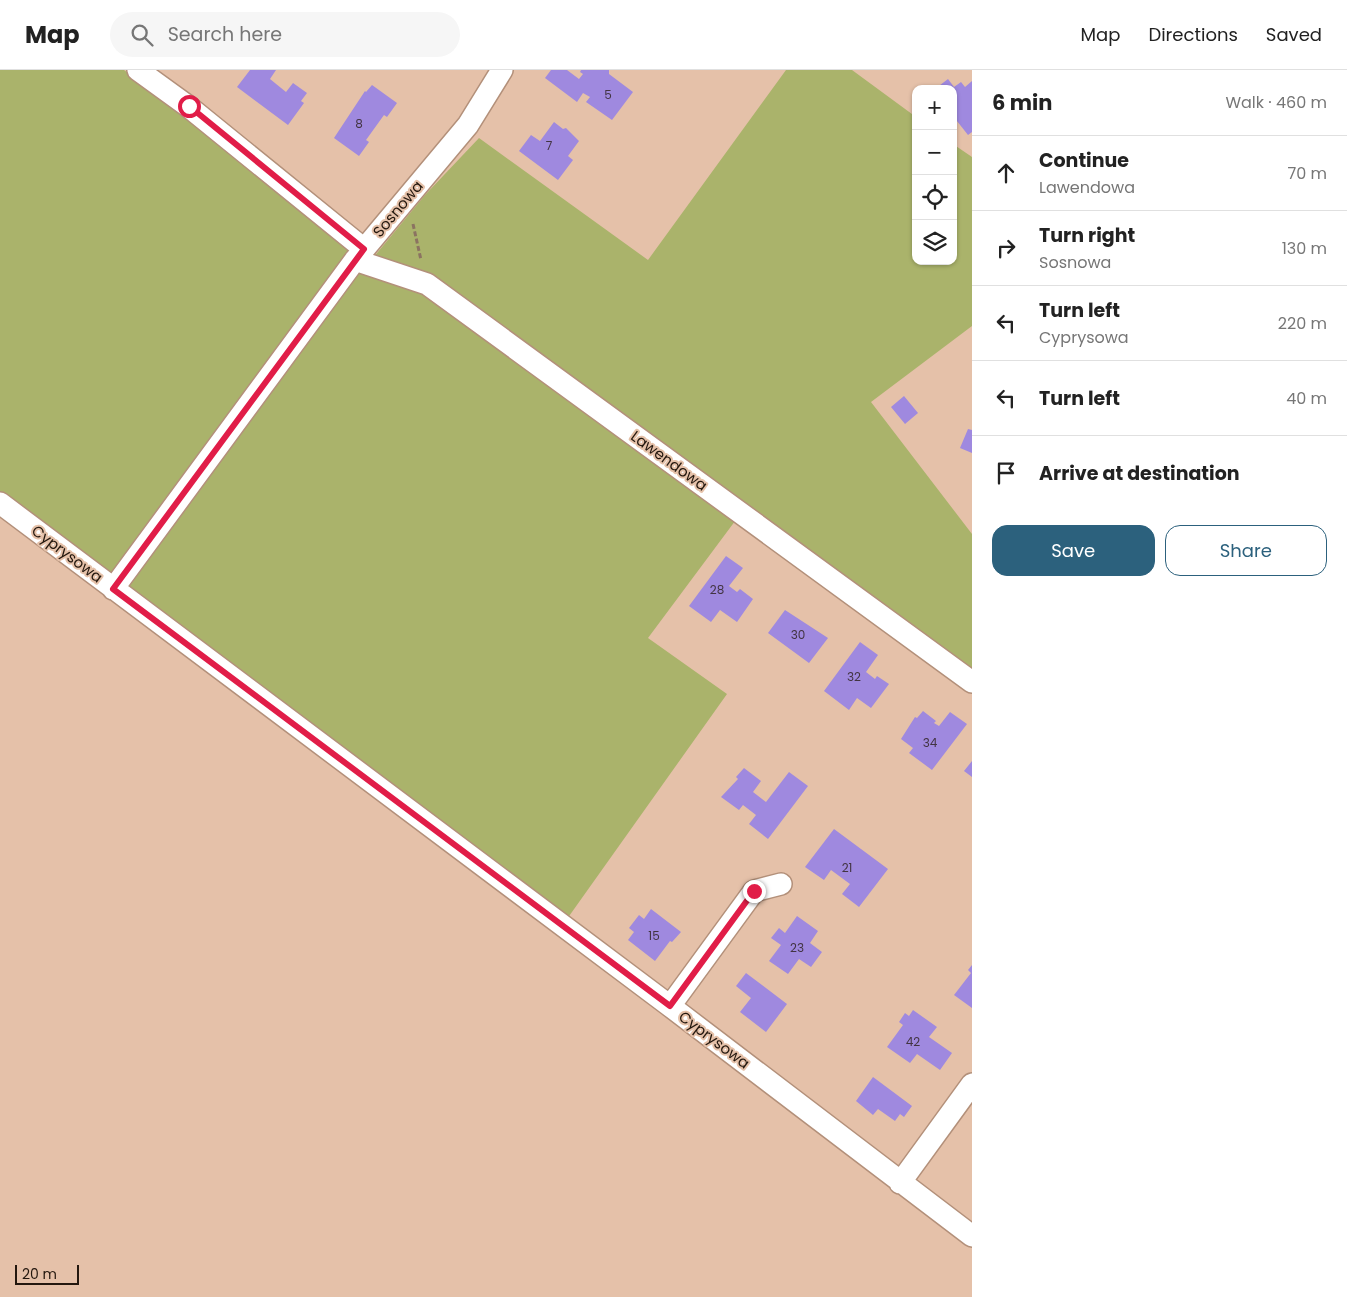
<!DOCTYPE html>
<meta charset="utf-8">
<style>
body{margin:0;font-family:Poppins,sans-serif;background:#f6f6f6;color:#222}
.controls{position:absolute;right:15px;top:15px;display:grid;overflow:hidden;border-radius:10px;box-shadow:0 1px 4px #0004}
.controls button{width:45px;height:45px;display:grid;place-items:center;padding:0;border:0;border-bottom:1px solid #e0e0e0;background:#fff;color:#222;font:25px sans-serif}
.scale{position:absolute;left:15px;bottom:12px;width:64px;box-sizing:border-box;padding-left:5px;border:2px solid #23170e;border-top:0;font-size:14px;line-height:18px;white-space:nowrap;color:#23170e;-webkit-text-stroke:4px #e5c1a9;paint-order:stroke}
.stop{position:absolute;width:15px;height:15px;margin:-11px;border:4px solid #e11d48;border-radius:50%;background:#fff}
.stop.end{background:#e11d48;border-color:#fff;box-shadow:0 1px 5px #0008}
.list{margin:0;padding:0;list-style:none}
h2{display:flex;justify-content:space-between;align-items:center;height:65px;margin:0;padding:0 20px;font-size:21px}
h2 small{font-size:16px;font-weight:400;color:#767676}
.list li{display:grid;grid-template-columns:32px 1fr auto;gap:15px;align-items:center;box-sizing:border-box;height:75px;padding:0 20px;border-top:1px solid #e0e0e0}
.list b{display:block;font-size:19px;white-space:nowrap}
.list p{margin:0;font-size:16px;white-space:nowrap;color:#767676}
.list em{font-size:16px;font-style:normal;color:#767676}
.actions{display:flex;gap:10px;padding:15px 20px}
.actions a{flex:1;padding:11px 0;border:1px solid #2c617d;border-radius:15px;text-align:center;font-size:18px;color:#2c617d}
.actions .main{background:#2c617d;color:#fff}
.icon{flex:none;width:28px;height:28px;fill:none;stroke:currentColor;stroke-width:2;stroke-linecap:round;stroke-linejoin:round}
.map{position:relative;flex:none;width:972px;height:1227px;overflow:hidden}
header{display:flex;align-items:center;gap:30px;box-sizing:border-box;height:70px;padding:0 25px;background:#fff;border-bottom:1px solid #e0e0e0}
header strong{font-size:24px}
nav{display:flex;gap:28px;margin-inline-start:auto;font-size:18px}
.search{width:350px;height:45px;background:#f6f6f6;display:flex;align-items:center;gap:12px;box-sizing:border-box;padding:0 18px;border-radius:28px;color:#767676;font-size:19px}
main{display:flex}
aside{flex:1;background:#fff}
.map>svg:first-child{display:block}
</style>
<header>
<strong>Map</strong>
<div class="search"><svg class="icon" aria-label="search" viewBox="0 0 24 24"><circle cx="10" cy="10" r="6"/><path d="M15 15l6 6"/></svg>Search here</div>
<nav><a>Map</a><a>Directions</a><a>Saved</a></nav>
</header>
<main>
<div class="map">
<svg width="972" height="1227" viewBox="0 0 972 1227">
<rect width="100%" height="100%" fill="#e5c1a9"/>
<!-- green -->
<path fill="#aab36b" d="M0,0H124L202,59L368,194L425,125L479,68L648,190L786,0H852L916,47V191H953V74L972,87V256L871,332L972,464V600L747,435L648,568L727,624L567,849L0,422Z"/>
<!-- building -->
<path fill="#9f89df" d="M250,0H276L270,9L286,22L293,13L307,23L301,31L304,33L288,55L237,17Z
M551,0H567L579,9L583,4L580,2L581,0H609V4L633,22L612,50L586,32L590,27L583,23L577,32L545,8Z
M948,9L954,17L961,12L965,17L972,11V62L968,65L953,46V19H935Z
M372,15L397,33L387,47L384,45L366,70L369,72L359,86L334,68L365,21L366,22Z
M554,52L563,59L566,58L579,71L568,86L573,90L558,110L519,81L531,65L540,71Z
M904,326L918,343L905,354L891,337Z
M968,359L972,360V383L960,378Z
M726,486L743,498L729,516L737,522L740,519L753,529L737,552L720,540L711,552L689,536Z
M785,540L828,568L809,593L768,563Z
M860,572L878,585L866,602L875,609L877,606L889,614L871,638L857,628L849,640L824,621Z
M923,641L936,651L934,653L939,656L950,642L967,654L932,700L909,683L913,678L901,669L915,647L917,648Z
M972,691V707L964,701Z
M744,698L761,711L753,722L766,732L789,702L808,716L768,769L749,754L756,745L743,735L739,740L721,727L738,709L736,707Z
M834,759L888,799L859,837L842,824L850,814L831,800L824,810L805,797Z
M651,839L681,862L672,872L670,871L655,891L628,870L634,862L629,858L639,845L644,849Z
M797,846L818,861L810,873L822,882L811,897L799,889L788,904L769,891L781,875L771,868L779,858L785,863Z
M972,895V938L954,925L971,903L968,900Z
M746,903L787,934L766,962L740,942L751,928L736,916Z
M913,940L937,957L929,967L952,983L940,1000L917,984L910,993L887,977L903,955L899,952L905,943L909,946Z
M873,1007L912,1036L904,1047L900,1044L895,1051L878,1039L873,1045L856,1031Z"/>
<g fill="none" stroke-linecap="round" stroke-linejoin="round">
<defs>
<path id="street" d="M138,0L189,37L364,179
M355,190L427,214L972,612
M0,433L670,936L972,1166
M113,519L355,190L468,55L502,0
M670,936L754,821L781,814
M900,1113L972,1014"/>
</defs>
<!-- street casing -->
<use href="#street" stroke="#b3907a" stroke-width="24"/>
<!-- path -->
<path stroke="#8b7361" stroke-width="3" stroke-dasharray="5 2.5" stroke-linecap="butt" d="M413,154L421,190"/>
<!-- street -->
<use href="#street" stroke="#fff" stroke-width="21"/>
</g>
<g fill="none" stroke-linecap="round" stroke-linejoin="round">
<!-- route -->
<path stroke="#e11d48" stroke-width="6" d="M189,36L364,179L113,519L670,936L754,821"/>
</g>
<g text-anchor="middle" stroke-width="4" stroke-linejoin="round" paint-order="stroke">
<!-- number labels -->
<g font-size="12" fill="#423442">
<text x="608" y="29">5</text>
<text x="359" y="58">8</text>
<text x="549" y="80">7</text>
<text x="717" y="524">28</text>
<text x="798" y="569">30</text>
<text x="854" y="611">32</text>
<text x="930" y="677">34</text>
<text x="847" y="802">21</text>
<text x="654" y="870">15</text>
<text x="797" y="882">23</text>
<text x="913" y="976">42</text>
</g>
<!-- street labels -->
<g font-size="15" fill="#23170e" stroke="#e5c1a9">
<text transform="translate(398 139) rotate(-50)" y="5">Sosnowa</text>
<text transform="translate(669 391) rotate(36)" y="5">Lawendowa</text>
<text transform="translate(67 484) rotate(37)" y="5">Cyprysowa</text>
<text transform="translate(714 970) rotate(37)" y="5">Cyprysowa</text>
</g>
</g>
</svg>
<div class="controls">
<button>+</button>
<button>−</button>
<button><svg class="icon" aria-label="locate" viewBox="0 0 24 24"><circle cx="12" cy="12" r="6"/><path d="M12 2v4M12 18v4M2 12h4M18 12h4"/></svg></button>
<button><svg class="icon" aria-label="layers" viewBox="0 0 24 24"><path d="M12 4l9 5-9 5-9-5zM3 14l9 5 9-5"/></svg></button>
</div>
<div class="scale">20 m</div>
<div class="stop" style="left:189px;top:36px"></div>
<div class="stop end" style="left:754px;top:821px"></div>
</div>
<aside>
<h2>6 min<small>Walk · 460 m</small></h2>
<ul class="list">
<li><svg class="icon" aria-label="ahead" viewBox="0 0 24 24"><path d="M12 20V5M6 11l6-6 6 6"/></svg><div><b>Continue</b><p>Lawendowa</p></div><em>70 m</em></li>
<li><svg class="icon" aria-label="right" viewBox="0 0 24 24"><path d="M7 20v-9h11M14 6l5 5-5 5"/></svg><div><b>Turn right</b><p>Sosnowa</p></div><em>130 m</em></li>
<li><svg class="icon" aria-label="left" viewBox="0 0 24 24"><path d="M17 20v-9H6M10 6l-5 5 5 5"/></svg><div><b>Turn left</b><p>Cyprysowa</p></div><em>220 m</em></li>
<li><svg class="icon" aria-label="left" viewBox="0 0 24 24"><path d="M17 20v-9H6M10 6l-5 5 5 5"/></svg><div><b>Turn left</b></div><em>40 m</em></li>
<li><svg class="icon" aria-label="arrive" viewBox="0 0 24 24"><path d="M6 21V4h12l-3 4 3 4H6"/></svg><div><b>Arrive at destination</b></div></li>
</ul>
<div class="actions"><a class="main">Save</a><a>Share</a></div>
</aside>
</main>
